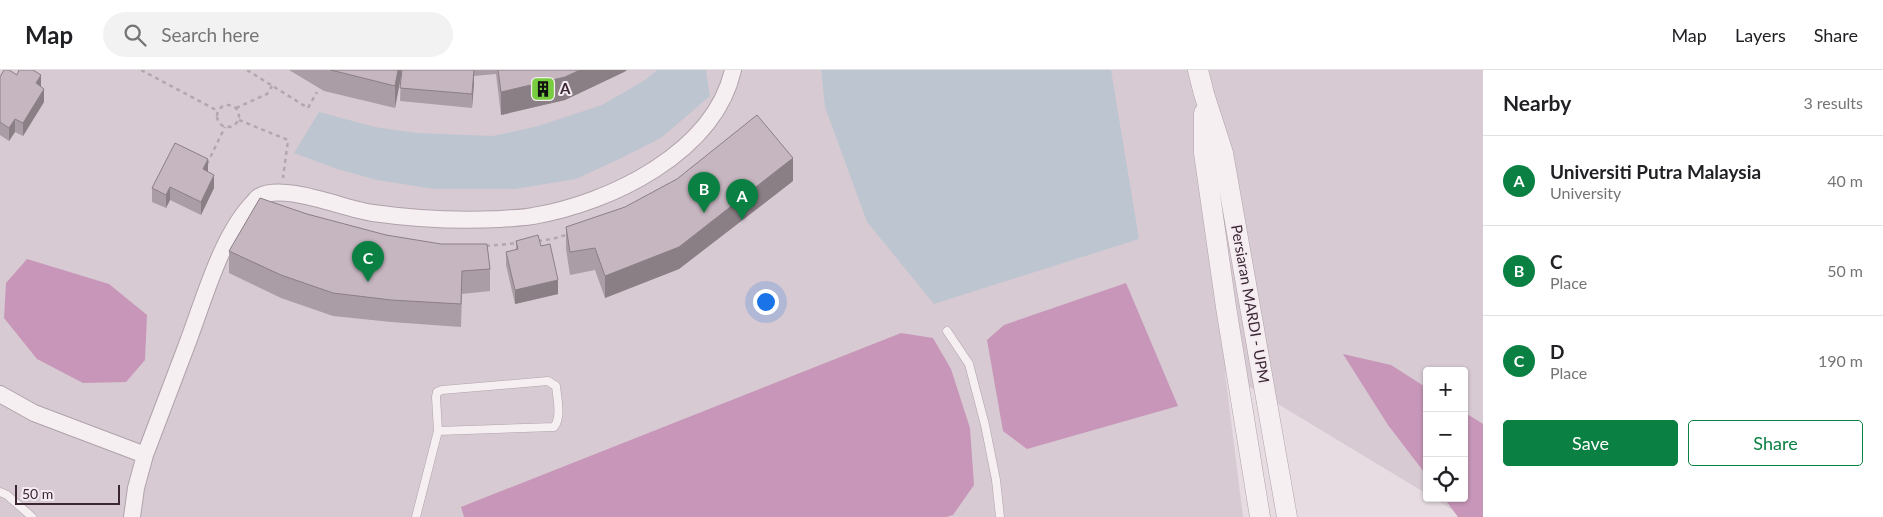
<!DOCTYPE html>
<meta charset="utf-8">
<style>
body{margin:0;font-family:Lato,sans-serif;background:#f2f2f2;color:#202124}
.controls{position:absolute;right:15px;bottom:15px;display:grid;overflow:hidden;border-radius:5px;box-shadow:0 1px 4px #0004}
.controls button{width:45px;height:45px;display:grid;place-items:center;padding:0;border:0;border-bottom:1px solid #e0e0e0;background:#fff;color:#202124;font:25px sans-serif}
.scale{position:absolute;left:15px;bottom:12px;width:105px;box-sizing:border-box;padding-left:5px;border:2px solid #3c2633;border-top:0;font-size:14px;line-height:18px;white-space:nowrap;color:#3c2633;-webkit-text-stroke:4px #f4ebf1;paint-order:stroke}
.you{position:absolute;left:765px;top:231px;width:18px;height:18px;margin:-12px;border:4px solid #fff;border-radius:50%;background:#1a73e8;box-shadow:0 0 0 8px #1a73e833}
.badge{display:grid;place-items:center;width:32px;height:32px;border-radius:50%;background:#0b8043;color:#fff;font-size:16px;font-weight:700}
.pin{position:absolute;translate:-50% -41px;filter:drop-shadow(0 1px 2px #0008)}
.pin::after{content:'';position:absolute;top:26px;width:18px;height:15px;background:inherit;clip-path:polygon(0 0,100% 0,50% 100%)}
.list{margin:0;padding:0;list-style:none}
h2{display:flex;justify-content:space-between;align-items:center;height:65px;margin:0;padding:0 20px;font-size:21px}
h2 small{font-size:16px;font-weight:400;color:#757577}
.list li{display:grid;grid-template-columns:32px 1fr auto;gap:15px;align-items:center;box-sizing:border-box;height:90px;padding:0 20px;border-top:1px solid #e0e0e0}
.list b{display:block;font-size:19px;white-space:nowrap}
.list p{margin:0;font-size:16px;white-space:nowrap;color:#757577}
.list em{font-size:16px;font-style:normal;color:#757577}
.actions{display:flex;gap:10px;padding:15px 20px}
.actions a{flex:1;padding:11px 0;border:1px solid #0b8043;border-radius:5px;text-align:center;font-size:18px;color:#0b8043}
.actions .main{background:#0b8043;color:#fff}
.icon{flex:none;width:28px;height:28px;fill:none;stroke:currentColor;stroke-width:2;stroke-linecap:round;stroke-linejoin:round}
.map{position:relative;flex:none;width:1483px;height:447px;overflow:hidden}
header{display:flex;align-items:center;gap:30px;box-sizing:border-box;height:70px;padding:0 25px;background:#fff;border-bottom:1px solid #e0e0e0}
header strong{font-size:24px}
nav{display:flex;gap:28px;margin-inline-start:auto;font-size:18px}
.search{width:350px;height:45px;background:#f2f2f2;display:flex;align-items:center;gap:12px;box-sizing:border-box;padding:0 18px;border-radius:28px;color:#757577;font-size:19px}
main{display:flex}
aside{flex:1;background:#fff}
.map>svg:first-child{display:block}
</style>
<header>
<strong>Map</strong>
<div class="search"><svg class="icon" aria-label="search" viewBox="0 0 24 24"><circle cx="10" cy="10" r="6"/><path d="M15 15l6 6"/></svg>Search here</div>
<nav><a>Map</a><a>Layers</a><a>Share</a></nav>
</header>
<main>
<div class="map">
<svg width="1483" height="447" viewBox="0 0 1483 447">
<rect width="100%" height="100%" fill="#e6dce2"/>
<!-- built -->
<path fill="#d8cad2" d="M0,0H1483V447H1464L1433,428H1464V301H1427V424L1225,302L1243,447H0Z"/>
<!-- green -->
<path fill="#bdc6d0" d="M657,0H706L710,26L661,68L617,90L576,109L515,119H434L377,110L337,99L294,83L319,42L375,57L417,63L493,66L538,56L602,35L645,10Z
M821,0H1111L1139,169L934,234L867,152L825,37Z"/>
<!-- water -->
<path fill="#c796b9" d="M27,189L109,214L147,245L145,290L126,312L83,313L37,289L4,248L6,213Z
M1126,213L1178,336L1027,379L1003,361L987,270L1004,255Z
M901,263L933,268L951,299L970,358L974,415L953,445L946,447H464L461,437Z
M1343,284L1391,295L1427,318V406L1388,355Z
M1464,342L1483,354V447H1458L1444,428H1464Z"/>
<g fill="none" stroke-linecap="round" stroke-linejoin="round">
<defs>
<path id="service" d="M947,261L969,294L985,355L996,410L1000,447
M548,311L556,316C557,328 562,347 554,357L438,361L436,327L437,322L442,320Z
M0,422L7,425L32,447
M416,447L438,361"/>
<path id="minor" d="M0,324L34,343L145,385
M132,447L136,418L145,385C159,349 172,313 186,277C203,233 220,169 251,135C254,132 257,127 260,126C285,113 344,139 373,143C415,149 457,151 500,149C511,148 523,148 533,146C610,133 714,83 733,0"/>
<path id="tertiary" d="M1198,0L1204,24L1223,83L1287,447
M1204,43V83L1226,237L1260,447"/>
</defs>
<!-- service casing -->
<use href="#service" stroke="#b0a2aa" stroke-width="9"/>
<!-- minor casing -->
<use href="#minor" stroke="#b0a2aa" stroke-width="18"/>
<!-- tertiary casing -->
<use href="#tertiary" stroke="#b0a2aa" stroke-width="21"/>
<!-- path -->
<path stroke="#b2a7ad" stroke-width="2.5" stroke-dasharray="4 4" stroke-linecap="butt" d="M141,0L218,41
M247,0L308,38L317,22
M217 46a11 11 0 1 1 22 0a11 11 0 1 1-22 0Z
M236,38L267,24L272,16
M239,50L288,70L283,108
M207,94L225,57
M538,171L552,169L569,164
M486,176L518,173"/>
<!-- service -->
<use href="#service" stroke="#f5eff2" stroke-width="8"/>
<!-- minor -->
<use href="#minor" stroke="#f5eff2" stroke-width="16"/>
<!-- tertiary -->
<use href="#tertiary" stroke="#f5eff2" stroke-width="20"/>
</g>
<!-- wall -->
<path fill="#aa9da5" d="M289,0H627L624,2L565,30L501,45L496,4L474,6L472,38L400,31L401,6L395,38L324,21Z
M17,5L41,17L44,32L23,66L15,62L9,71L0,65V7Z
M208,102L214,118L201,145L170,130L166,138L152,132V118Z
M793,111L679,199L605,228L595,200L570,205L566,179V157Z
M307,144L490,199V221L462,224L461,257L391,252L333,246L281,228L229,203V181Z
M516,171L541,176L558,224L515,234L506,195V182L516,180Z"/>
<!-- shaded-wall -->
<path fill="#8b7f86" d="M398,0H401V6L395,38V16Z
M474,0V14L472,38V24Z
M580,0H627L624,2L565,30L501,45V22Z
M41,5V18L36,13Z
M44,19V32L23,66V53Z
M15,49V62L9,71V58Z
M793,88V111L679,199L605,228V206Z
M208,89V102L203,99Z
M214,105V118L201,145V132Z
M170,117V130L166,138V125Z
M558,210V224L515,234V220Z"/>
<!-- building -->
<path fill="#c6b6c0" stroke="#8b7f86" d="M4,0H9L17,5L19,0H33L41,5L36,13L44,19L23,53L15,49L9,58L0,52V7Z
M331,0H398L395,16Z
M402,0H474L472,24L400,18Z
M498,0H580L565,7L501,22Z
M757,45L793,88L679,177L605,206L595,178L570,182L566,157L625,137L677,109Z
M175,73L208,89L203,99L214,105L201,132L170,117L166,125L152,118Z
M260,128L307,144L386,165L441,174H487L490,199L462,201L461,234L391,230L333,223L281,205L229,181Z
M538,165L541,176L550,174L558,210L515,220L506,182L518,179L516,171Z"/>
<!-- icons -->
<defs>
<symbol id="building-square" viewBox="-11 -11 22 22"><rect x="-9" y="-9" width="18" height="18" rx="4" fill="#77cd3f" stroke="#f4ebf1"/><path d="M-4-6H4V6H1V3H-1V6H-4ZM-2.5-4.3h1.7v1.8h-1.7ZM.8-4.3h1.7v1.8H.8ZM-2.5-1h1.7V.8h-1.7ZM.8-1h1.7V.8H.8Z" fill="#111"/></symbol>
</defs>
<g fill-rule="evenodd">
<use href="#building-square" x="529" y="5" width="28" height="28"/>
</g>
<g text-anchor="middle" stroke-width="4" stroke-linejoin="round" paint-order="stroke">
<!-- poi labels -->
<g font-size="15" font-weight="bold" fill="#3c2633" stroke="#f4ebf1" text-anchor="start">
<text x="560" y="24">A</text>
</g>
<!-- street labels -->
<g font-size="15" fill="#3c2633" stroke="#f4ebf1">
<text transform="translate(1250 234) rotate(80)" y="5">Persiaran MARDI - UPM</text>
</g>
</g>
</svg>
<div class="controls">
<button>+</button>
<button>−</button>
<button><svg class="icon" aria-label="locate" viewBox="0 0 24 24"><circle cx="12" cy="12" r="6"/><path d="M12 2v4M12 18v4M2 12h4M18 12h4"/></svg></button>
</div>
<div class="scale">50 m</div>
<div class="you"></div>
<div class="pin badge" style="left:742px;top:150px">A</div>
<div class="pin badge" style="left:704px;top:143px">B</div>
<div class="pin badge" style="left:368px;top:212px">C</div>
</div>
<aside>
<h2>Nearby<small>3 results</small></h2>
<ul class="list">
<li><span class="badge">A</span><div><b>Universiti Putra Malaysia</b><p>University</p></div><em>40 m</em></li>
<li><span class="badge">B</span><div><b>C</b><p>Place</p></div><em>50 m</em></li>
<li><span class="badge">C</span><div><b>D</b><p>Place</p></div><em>190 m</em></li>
</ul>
<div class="actions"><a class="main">Save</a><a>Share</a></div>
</aside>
</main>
